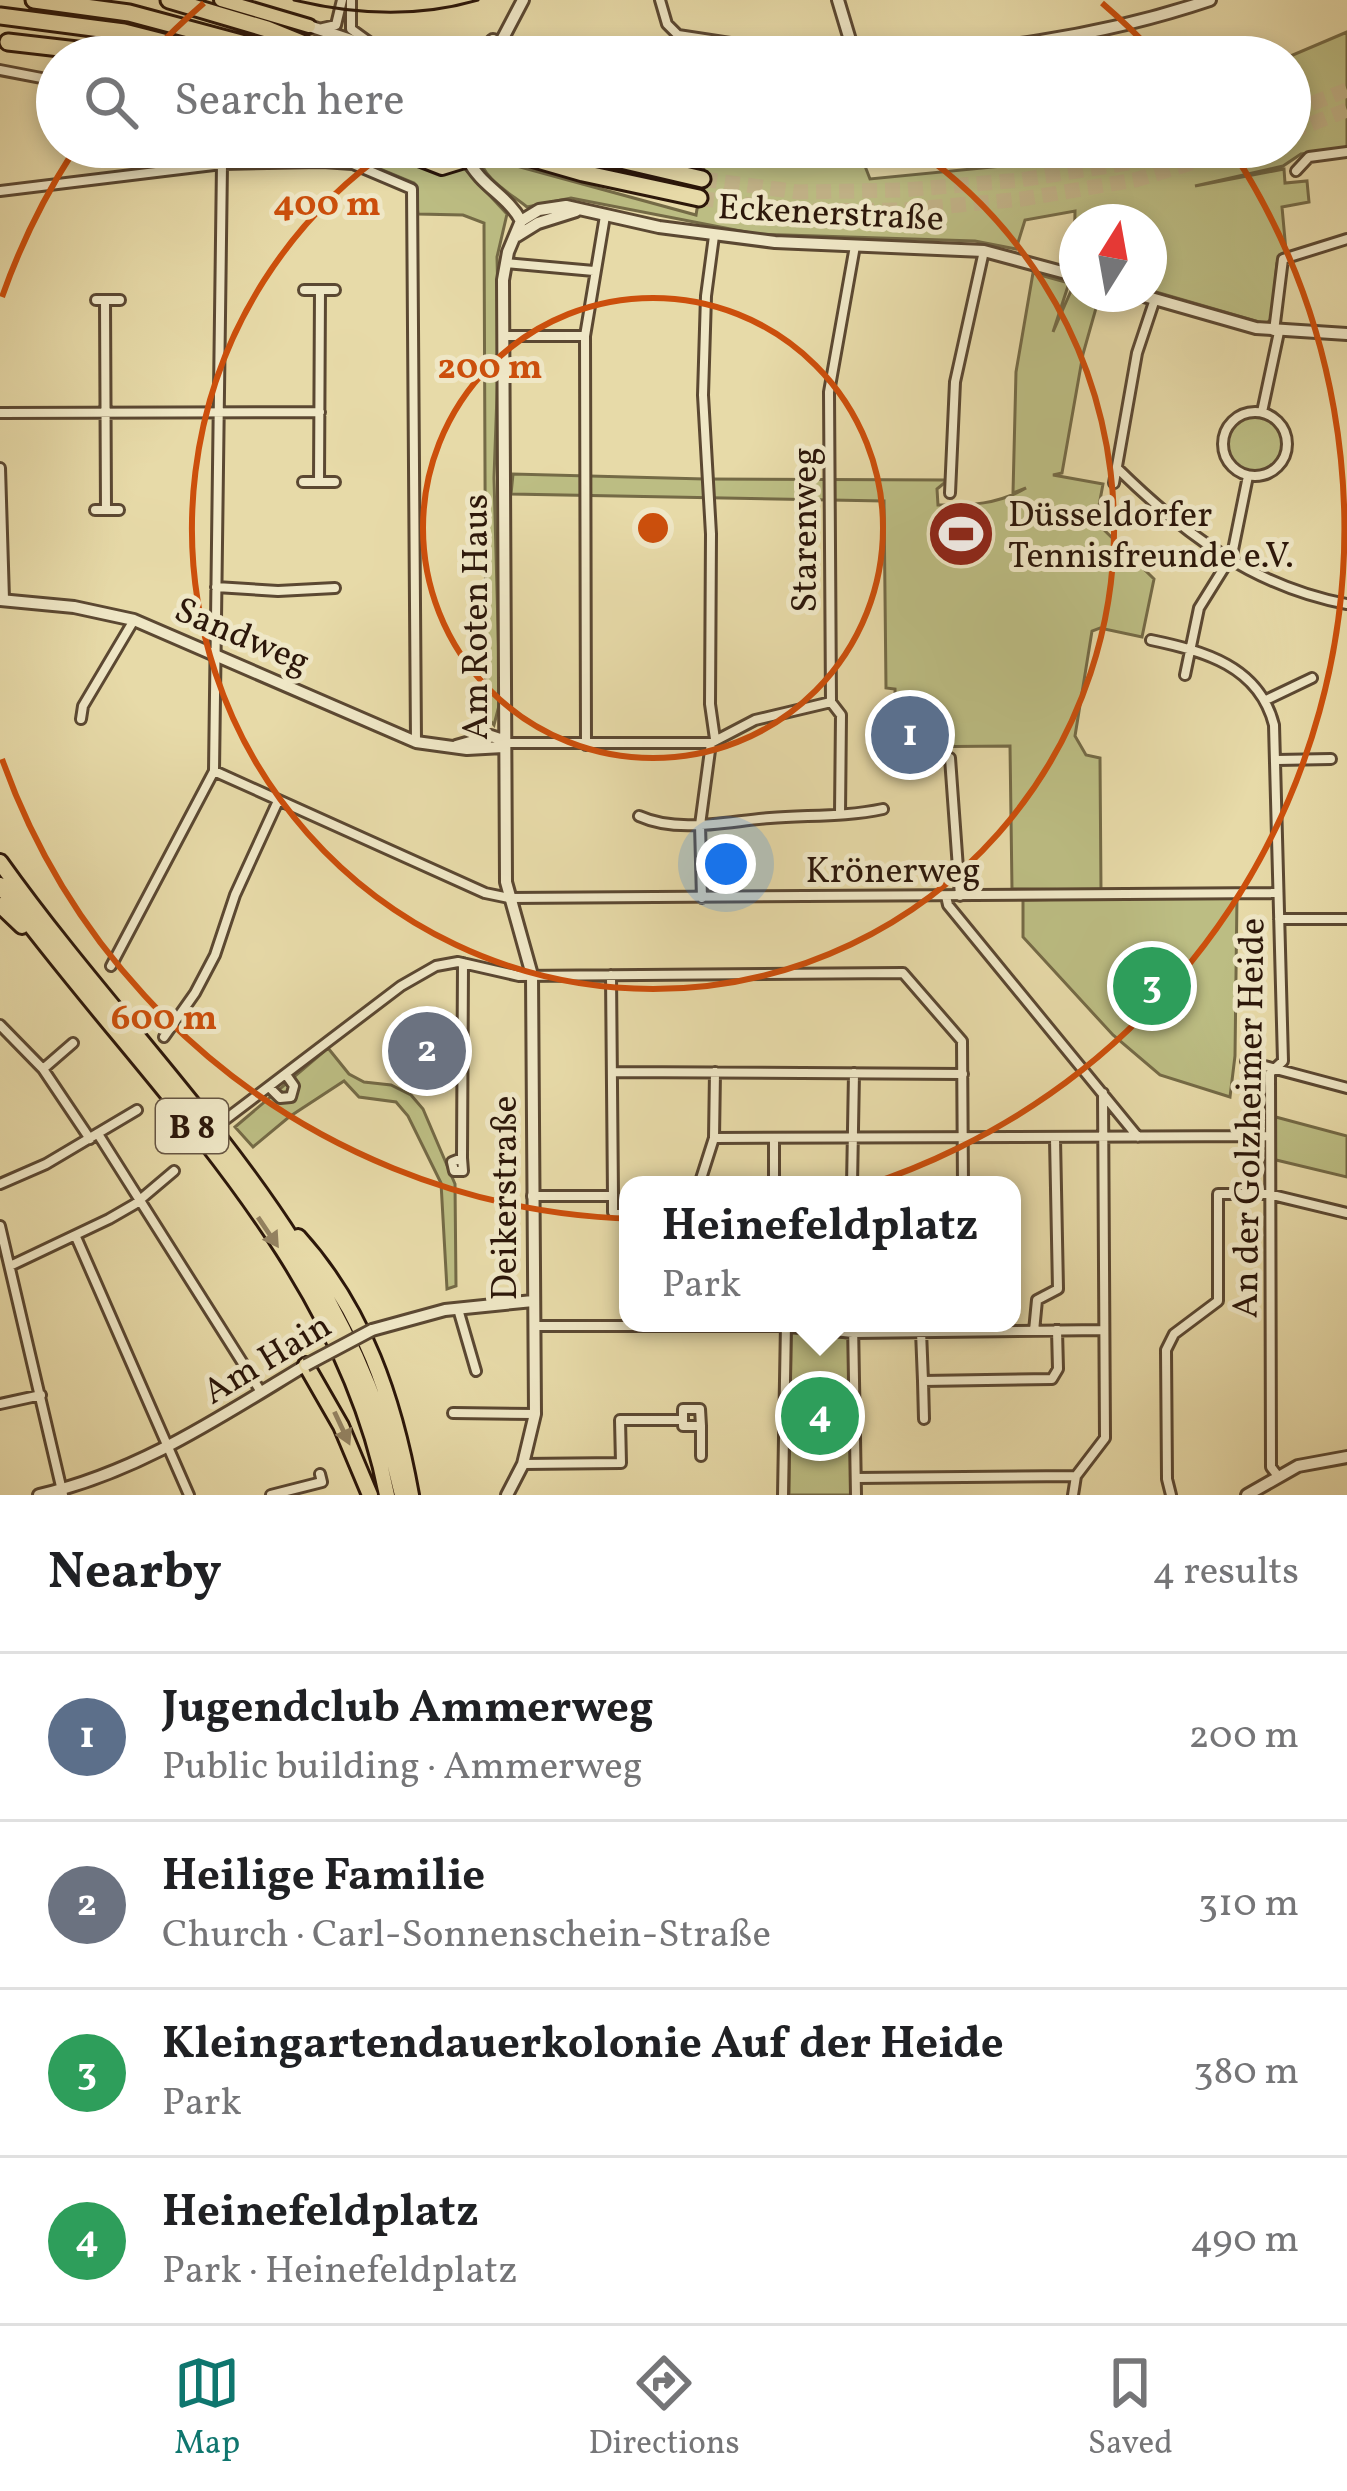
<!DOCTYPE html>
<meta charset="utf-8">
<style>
body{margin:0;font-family:Vollkorn,serif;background:#f6f6f6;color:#202124}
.compass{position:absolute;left:1059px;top:204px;width:108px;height:108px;border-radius:50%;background:#fff;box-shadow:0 6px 18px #0003;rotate:11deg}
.you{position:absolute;left:726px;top:864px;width:42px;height:42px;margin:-30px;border:9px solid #fff;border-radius:50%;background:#1a73e8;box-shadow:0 0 0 18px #1a73e833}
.badge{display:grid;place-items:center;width:78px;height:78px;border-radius:50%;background:#0f766e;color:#fff;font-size:39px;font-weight:700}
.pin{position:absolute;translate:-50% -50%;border:6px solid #fff;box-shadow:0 3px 12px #0006}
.popup{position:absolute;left:619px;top:1176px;width:402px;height:156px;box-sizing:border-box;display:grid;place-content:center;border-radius:24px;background:#fff;filter:drop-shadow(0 3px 9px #0005);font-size:39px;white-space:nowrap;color:#757577}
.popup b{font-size:45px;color:#202124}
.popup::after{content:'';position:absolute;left:50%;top:100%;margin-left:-24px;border:24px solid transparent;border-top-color:#fff}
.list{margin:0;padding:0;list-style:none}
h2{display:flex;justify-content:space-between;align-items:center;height:156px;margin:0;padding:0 48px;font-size:51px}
h2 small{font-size:39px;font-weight:400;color:#757577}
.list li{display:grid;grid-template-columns:78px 1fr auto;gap:36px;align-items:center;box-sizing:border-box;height:168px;padding:0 48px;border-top:3px solid #e0e0e0}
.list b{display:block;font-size:45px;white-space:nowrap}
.list p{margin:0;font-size:39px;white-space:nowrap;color:#757577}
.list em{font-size:39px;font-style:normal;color:#757577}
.icon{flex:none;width:66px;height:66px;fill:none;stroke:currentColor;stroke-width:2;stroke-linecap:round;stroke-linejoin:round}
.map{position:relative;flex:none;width:1347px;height:1495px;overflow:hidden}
.search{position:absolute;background:#fff;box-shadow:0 6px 18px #0003;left:36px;right:36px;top:36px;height:132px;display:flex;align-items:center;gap:30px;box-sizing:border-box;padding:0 42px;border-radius:66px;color:#757577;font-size:45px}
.sheet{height:828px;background:#fff}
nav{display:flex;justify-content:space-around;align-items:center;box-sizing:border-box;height:168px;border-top:3px solid #e0e0e0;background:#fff;font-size:33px;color:#757577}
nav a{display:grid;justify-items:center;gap:6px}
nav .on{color:#0f766e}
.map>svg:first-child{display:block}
</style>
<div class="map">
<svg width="1347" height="1495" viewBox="0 0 1347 1495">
<rect width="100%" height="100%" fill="#e7daa8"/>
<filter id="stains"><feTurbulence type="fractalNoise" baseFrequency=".00167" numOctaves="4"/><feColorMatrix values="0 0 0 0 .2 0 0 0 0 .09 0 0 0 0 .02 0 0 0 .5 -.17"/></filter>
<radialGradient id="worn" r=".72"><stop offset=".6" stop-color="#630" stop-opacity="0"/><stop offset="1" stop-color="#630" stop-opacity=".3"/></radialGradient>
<!-- green -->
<path fill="#bcbd83" stroke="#746a46" stroke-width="3" d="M1347,32V148L1301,154L1283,166L1195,186L1284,169L1285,183L1307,181L1309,202L1282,207L1286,251L1277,263L1272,318L1266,324L1149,290V222H1077V266L1074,262L1075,211L1025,220L1016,249L975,241L756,234L571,198L527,207C510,193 481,178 480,156L696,215L704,167L609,147H851L858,148L870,179L1054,161L1101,147H1290L1288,57Z
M286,147H453L464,150V168L507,214L497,257L499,339L494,478L500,702L494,725L486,716L484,223L463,215L418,214L414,183L356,159L286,156Z
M1033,273L1069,283L1053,332L1074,284L1077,294H1100L1083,354L1062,473L1053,475L1103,484L1096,522L1154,579L1142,637L1100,628L1092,631L1075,736L1086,755L1100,758L1101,890L1012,889L1010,746L896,747L895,689L886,688L884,501L511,494L513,474L705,479L948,480L937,489L938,505C971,505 997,505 1026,488L1013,493L1016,372Z
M1226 444a29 29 0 1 1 58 0a29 29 0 1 1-58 0Z
M1237,896L1235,1056L1230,1097L1160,1075L1113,1035L1023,937V900Z
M328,1048L349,1074L364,1082L391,1085L411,1095L423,1109L455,1184L456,1286L447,1289L441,1183L408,1116L396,1102L359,1097L344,1081L289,1117L253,1147L235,1127Z
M1272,1116L1347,1136V1177L1272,1159Z
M791,1333L850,1338L851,1495H789Z"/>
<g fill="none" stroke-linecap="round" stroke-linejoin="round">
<!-- motorway-tunnel -->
<path stroke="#c2b388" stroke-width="15" stroke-dasharray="15 8" stroke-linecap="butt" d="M1290,112L1347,90
M1290,132L1347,110
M702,179L798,192L904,190L1020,180L1134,162L1183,147
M699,198L793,211L905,210L1022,199L1135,180L1245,147"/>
<defs>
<path id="minor" d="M351,0V29L369,42
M660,0L667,24L678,35L789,52L847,55L853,51
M323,28L336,25L342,0
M0,70L57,81
M1296,171L1309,157L1347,152
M0,191L222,164L322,162L353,164L412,189L416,742
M714,236L706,296L703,395L711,534L710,704L715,739
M506,263L594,271
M304,290H335
M96,300H120
M105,300L106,510
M1274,331L1283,259L1347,239
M503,336H585
M1223 444a32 32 0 1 1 64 0a32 32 0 1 1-64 0Z
M1262,412L1279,332
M0,413L320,412
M0,468L4,599
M1117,468C1183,533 1254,587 1347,604
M303,482H335
M319,482L320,290
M1114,483L1137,353L1155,299
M950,493L955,382L984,251
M95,510H119
M216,587L278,591L335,588
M1151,640C1204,651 1259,666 1274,725L1283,1061L1270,1073L1271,1467L1277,1475
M1185,675L1199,608L1232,555L1248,476
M1266,700L1312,678
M81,719L83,706L134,620
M503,743H711
M586,745L585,336L605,216
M950,758L960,896
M1277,760L1331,759
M214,771L485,893L509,898L1278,893
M840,814L841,715L831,702L829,392L855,246
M639,816C679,834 728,821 770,818C808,815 845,817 883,809
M946,896L948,905L1138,1137
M702,898L700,825L711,743L755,720L831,702
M1279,919H1347
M111,966L214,771L222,164
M611,975L613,1196
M0,1025L43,1069L90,1139
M164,1037L195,993L215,955L235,895L278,801
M1246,1061L1347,1088
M43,1069L73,1043
M612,1072L963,1074
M270,1088L280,1098L291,1097L294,1086L287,1076
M226,1119L401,986L436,966L458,962L519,976L903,973L962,1041L963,1185
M98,1134L261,1392
M714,1138L1268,1136
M462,1158L463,1171H454L452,1162L462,1158L463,963
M0,1184L46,1164L137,1110
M699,1185L714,1138L715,1072
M774,1185V1141
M852,1185L854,1073
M532,1196H613V1212L628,1216
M0,1226L63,1495
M76,1237L189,1495
M10,1266L109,1219L135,1204L174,1171
M458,1309L476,1371
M853,1323L856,1495
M534,1326H786L853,1333L1104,1330
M921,1331L923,1381L1052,1379L1058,1369L1057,1330
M1034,1331L1037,1300L1058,1289L1055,1139
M923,1381L924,1419
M0,1404L41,1395
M453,1413L535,1414
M683,1420V1409H700L701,1426
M523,1464L621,1463L620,1420H683V1426H701V1456
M856,1478L1076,1476
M271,1495L322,1482L320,1474
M783,1495L786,1323
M1073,1495L1076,1476L1105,1438L1103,1093
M1171,1495L1167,1479L1166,1350L1174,1334L1218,1301V1194H1268L1347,1213"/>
<path id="tertiary" d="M838,0L853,50L865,56C983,53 1097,38 1210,0
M309,26L402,57
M476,57L493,40
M493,57L523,0
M473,147L468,160C481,186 508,196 521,221
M521,221L539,210L566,206L659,227L775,242L984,251L1077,276
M517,236L538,223L576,211
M1137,294L1256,328L1347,334
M0,600L74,607L134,620L416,742L467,749L503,747
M456,746L491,736L503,740
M372,1330L445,1310L533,1301
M39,1495C139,1472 220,1417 306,1365
M507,1495L523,1464L535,1414L532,975L506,882L503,280L508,252L521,221
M1247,1495L1298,1466L1347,1457"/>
<path id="primary" d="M221,0L309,26
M388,147L442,168L468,160"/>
<path id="trunk" d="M0,862C148,1070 345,1234 402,1495
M0,885C140,1077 340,1253 387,1495
M0,905L22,926
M298,1237C364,1310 394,1400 411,1495
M306,1365L341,1426L370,1495"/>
<path id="motorway" d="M34,0L129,13L293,57
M169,0L267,29L336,57
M0,16L124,32L222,57
M8,42L138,57
M493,147L583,173L699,198
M565,147L702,179"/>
</defs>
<!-- minor casing -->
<use href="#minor" stroke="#5b4832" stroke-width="14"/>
<!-- tertiary casing -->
<use href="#tertiary" stroke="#5b4832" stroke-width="16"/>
<!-- primary casing -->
<use href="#primary" stroke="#2c170a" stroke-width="18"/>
<!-- trunk casing -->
<use href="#trunk" stroke="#2c170a" stroke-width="20"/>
<!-- motorway casing -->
<use href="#motorway" stroke="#2c170a" stroke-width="21"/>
<!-- minor -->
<use href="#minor" stroke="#efe7c6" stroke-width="8"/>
<!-- tertiary -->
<use href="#tertiary" stroke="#efe7c6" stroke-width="10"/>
<!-- primary -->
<use href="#primary" stroke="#e7daa8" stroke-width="12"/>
<!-- trunk -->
<use href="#trunk" stroke="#e7daa8" stroke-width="14"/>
<!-- motorway -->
<use href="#motorway" stroke="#e7daa8" stroke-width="15"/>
<!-- tram -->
<path stroke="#2c170a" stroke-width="3" d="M294,0C356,15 417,18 478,0"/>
<defs>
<path id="tertiary-bridge" d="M306,1365L372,1330"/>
</defs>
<!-- tertiary-bridge casing -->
<use href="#tertiary-bridge" stroke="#5b4832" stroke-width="16" stroke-linecap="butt"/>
<!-- tertiary-bridge -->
<use href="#tertiary-bridge" stroke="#efe7c6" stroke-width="10"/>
</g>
<!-- one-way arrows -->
<defs><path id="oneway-solid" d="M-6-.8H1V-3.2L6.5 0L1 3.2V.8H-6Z" transform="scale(3)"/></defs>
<g fill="#938261">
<use href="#oneway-solid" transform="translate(268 1232) rotate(56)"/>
<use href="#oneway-solid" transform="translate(342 1428) rotate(65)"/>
</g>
<!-- distance rings -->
<g fill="none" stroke="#cc4f0c" stroke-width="6">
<circle cx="653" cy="528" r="230"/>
<path d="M914 148A461 461 0 1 1 392 148"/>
<path d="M2 297A691 691 0 0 1 73 152M148 57A691 691 0 0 1 204 3M1102 3A691 691 0 0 1 1158 57M1233 152A691 691 0 1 1 2 759"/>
</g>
<!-- icons -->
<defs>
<symbol id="stadium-disc" viewBox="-11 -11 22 22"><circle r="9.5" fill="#8f2418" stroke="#efe7c6"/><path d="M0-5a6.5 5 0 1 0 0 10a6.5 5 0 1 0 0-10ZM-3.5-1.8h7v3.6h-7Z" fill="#fff"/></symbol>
</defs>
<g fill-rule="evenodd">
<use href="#stadium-disc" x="923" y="496" width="76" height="76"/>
</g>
<g text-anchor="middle" stroke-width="10" stroke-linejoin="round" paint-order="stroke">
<!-- shield labels -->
<rect fill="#efe7c6" stroke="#665542" stroke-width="3" x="156" y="1099" width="72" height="54" rx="9"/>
<g font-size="33" font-weight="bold" fill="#2c170a">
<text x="192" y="1138">B 8</text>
</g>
<!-- street labels -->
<g font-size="36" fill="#2c170a" stroke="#efe7c6">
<text transform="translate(831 211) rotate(3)" y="13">Eckenerstraße</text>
<text transform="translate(803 530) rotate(-90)" y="13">Starenweg</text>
<text transform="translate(474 617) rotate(-90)" y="13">Am Roten Haus</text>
<text transform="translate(243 634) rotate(23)" y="13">Sandweg</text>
<text x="893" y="882">Krönerweg</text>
<text transform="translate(1247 1118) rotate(-89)" y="13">An der Golzheimer Heide</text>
<text transform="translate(503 1198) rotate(-90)" y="13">Deikerstraße</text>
<text transform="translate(266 1357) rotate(-31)" y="13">Am Hain</text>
</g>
<!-- poi labels -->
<g font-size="36" fill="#2c170a" stroke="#efe7c6" text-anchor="start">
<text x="1008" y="526">Düsseldorfer<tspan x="1008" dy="41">Tennisfreunde e.V.</tspan></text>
</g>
</g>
<circle cx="653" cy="528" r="18" fill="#cc4f0c" stroke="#efe7c6" stroke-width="6"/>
<g font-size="36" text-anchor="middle" font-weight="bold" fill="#cc4f0c" stroke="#efe7c6" stroke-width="10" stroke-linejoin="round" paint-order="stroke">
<text x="327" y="215">400 m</text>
<text x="490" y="378">200 m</text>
<text x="164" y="1029">600 m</text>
</g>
<rect width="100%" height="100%" filter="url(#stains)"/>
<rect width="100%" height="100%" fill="url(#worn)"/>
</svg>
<svg class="compass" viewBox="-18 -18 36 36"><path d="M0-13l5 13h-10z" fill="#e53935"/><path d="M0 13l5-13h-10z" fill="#757577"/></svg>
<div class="you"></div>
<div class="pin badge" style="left:910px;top:735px;background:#5c6f8a">1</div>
<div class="pin badge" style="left:427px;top:1051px;background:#6b7280">2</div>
<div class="pin badge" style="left:1152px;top:986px;background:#2e9e5b">3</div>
<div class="pin badge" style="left:820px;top:1416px;background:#2e9e5b">4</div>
<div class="popup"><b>Heinefeldplatz</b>Park</div>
<div class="search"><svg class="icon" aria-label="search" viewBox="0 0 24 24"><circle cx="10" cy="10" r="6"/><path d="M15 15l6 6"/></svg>Search here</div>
</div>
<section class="sheet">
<h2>Nearby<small>4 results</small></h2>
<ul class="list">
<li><span class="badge" style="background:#5c6f8a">1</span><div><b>Jugendclub Ammerweg</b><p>Public building · Ammerweg</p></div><em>200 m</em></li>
<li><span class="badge" style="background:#6b7280">2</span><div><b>Heilige Familie</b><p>Church · Carl-Sonnenschein-Straße</p></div><em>310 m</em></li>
<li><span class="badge" style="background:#2e9e5b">3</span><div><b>Kleingartendauerkolonie Auf der Heide</b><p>Park</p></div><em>380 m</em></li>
<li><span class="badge" style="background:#2e9e5b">4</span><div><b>Heinefeldplatz</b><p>Park · Heinefeldplatz</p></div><em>490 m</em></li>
</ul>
</section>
<nav>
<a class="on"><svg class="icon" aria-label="map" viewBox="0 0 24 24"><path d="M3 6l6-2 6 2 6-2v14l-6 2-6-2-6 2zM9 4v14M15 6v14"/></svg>Map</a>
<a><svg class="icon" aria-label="directions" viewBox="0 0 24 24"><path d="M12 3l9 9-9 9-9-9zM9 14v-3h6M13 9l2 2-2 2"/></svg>Directions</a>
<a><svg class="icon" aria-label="saved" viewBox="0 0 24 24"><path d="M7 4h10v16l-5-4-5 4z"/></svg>Saved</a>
</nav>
